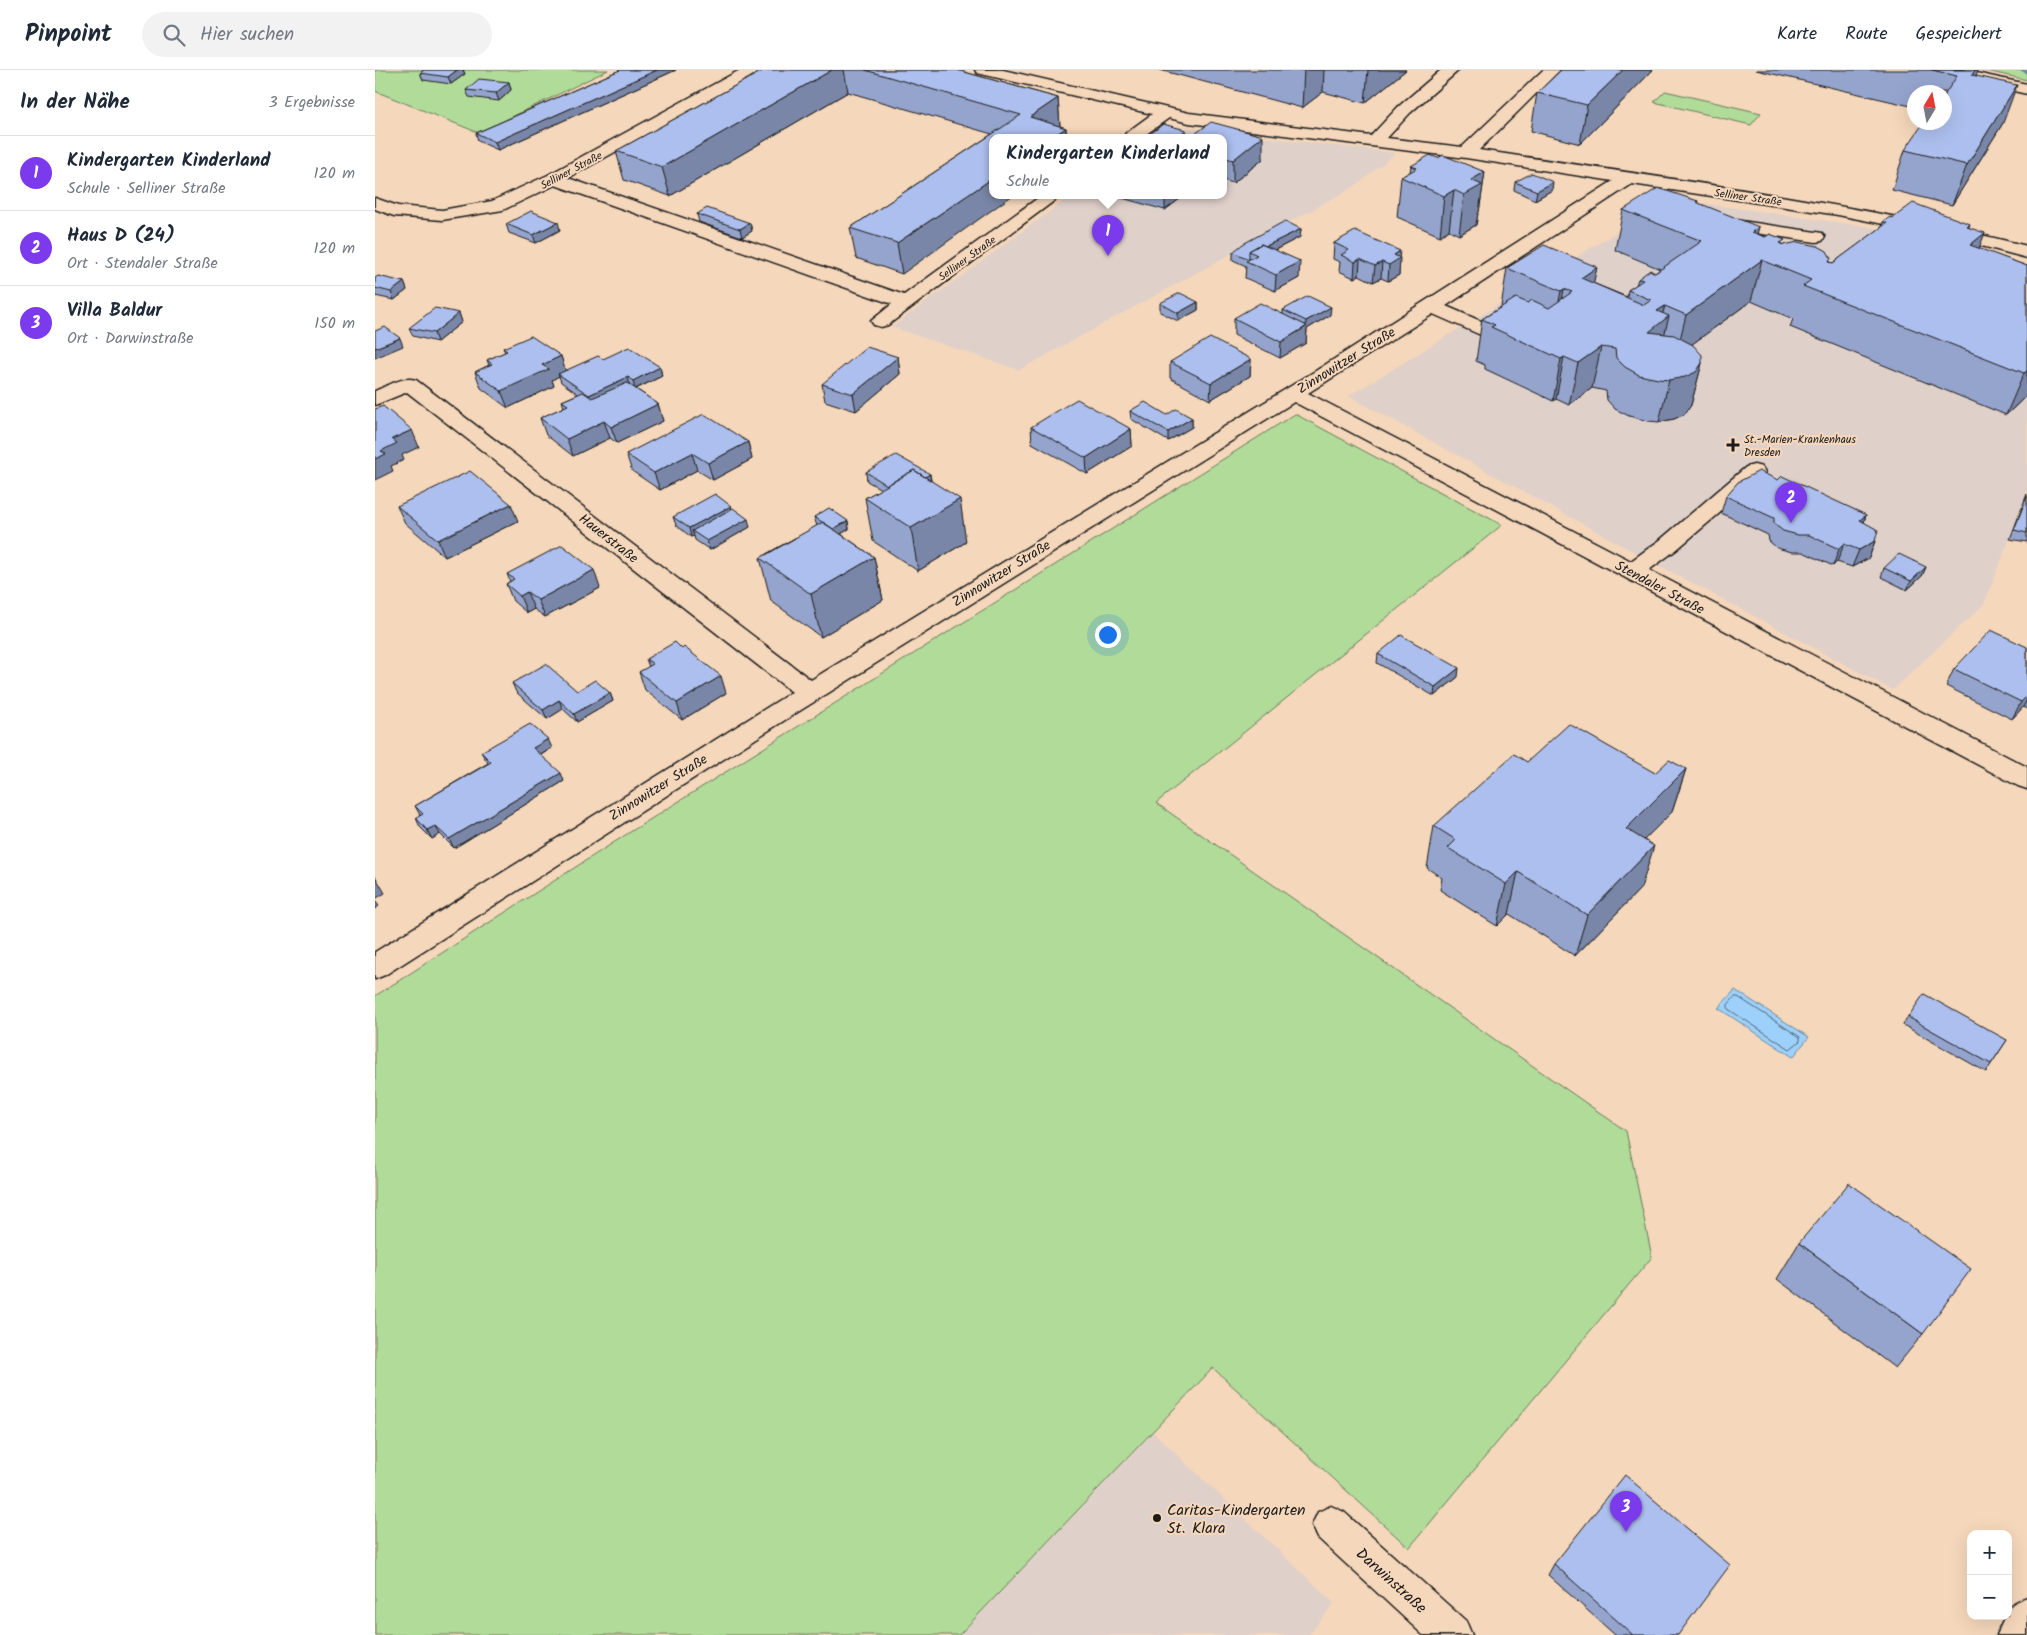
<!DOCTYPE html>
<html lang="de">
<meta charset="utf-8">
<style>
body{margin:0;font-family:Kalam,sans-serif;background:#f2f2f3;color:#1f2937}
.controls{position:absolute;right:15px;bottom:15px;display:grid;overflow:hidden;border-radius:10px;box-shadow:0 5px 20px #0002}
.controls button{width:45px;height:45px;display:grid;place-items:center;padding:0;border:0;border-bottom:1px solid #e0e1e3;background:#fff;color:#1f2937;font:25px sans-serif}
.compass{position:absolute;left:1532px;top:15px;width:45px;height:45px;border-radius:50%;background:#fff;box-shadow:0 5px 20px #0002;rotate:10deg}
.you{position:absolute;left:732px;top:564px;width:18px;height:18px;margin:-12px;border:4px solid #fff;border-radius:50%;background:#1a73e8;box-shadow:0 0 0 8px #1a73e833}
.badge{display:grid;place-items:center;width:32px;height:32px;border-radius:50%;background:#7c3aed;color:#fff;font-size:16px;font-weight:700}
.pin{position:absolute;translate:-50% -41px;filter:drop-shadow(0 1px 2px #0008)}
.pin::after{content:'';position:absolute;top:26px;width:18px;height:15px;background:inherit;clip-path:polygon(0 0,100% 0,50% 100%)}
.popup{position:absolute;left:614px;top:64px;width:238px;height:65px;box-sizing:border-box;display:grid;place-content:center;border-radius:10px;background:#fff;filter:drop-shadow(0 1px 4px #0005);font-size:16px;white-space:nowrap;color:#747a83}
.popup b{font-size:19px;color:#1f2937}
.popup::after{content:'';position:absolute;left:50%;top:100%;margin-left:-10px;border:10px solid transparent;border-top-color:#fff}
.list{margin:0;padding:0;list-style:none}
h2{display:flex;justify-content:space-between;align-items:center;height:65px;margin:0;padding:0 20px;font-size:21px}
h2 small{font-size:16px;font-weight:400;color:#747a83}
.list li{display:grid;grid-template-columns:32px 1fr auto;gap:15px;align-items:center;box-sizing:border-box;height:75px;padding:0 20px;border-top:1px solid #e0e1e3}
.list b{display:block;font-size:19px;white-space:nowrap}
.list p{margin:0;font-size:16px;white-space:nowrap;color:#747a83}
.list em{font-size:16px;font-style:normal;color:#747a83}
.icon{flex:none;width:28px;height:28px;fill:none;stroke:currentColor;stroke-width:2;stroke-linecap:round;stroke-linejoin:round}
.map{position:relative;flex:none;width:1652px;height:1565px;overflow:hidden}
header{display:flex;align-items:center;gap:30px;box-sizing:border-box;height:70px;padding:0 25px;background:#fff;border-bottom:1px solid #e0e1e3}
header strong{font-size:24px}
nav{display:flex;gap:28px;margin-inline-start:auto;font-size:18px}
.search{width:350px;height:45px;background:#f2f2f3;display:flex;align-items:center;gap:12px;box-sizing:border-box;padding:0 18px;border-radius:28px;color:#747a83;font-size:19px}
main{display:flex}
aside{flex:1;background:#fff}
.map>svg:first-child{display:block}
</style>
<header>
<strong>Pinpoint</strong>
<div class="search"><svg class="icon" aria-label="search" viewBox="0 0 24 24"><circle cx="10" cy="10" r="6"/><path d="M15 15l6 6"/></svg>Hier suchen</div>
<nav><a>Karte</a><a>Route</a><a>Gespeichert</a></nav>
</header>
<main>
<aside>
<h2>In der Nähe<small>3 Ergebnisse</small></h2>
<ul class="list">
<li><span class="badge">1</span><div><b>Kindergarten Kinderland</b><p>Schule · Selliner Straße</p></div><em>120 m</em></li>
<li><span class="badge">2</span><div><b>Haus D (24)</b><p>Ort · Stendaler Straße</p></div><em>120 m</em></li>
<li><span class="badge">3</span><div><b>Villa Baldur</b><p>Ort · Darwinstraße</p></div><em>150 m</em></li>
</ul>
</aside>
<div class="map">
<svg width="1652" height="1565" viewBox="0 0 1652 1565">
<rect width="100%" height="100%" fill="#f5d7bb"/>
<filter id="ink" filterUnits="userSpaceOnUse"><feTurbulence type="fractalNoise" baseFrequency=".02" numOctaves="2"/><feDisplacementMap in="SourceGraphic" scale="10" xChannelSelector="R" yChannelSelector="G"/><feConvolveMatrix kernelMatrix="1 2 1 2 8 2 1 2 1" color-interpolation-filters="sRGB"/></filter>
<g filter="url(#ink)">
<!-- built -->
<path fill="#dfd0ca" d="M796,56L1020,83L982,115L644,300L517,257L697,125H848V67H775Z
M1296,129L1489,156L1652,195V424L1609,534L1518,620L1274,490L974,326Z
M778,1362L959,1533L934,1565H584Z"/>
<!-- green -->
<path fill="#b1db98" stroke="#667c5a" d="M0,0H233L104,63L0,21Z
M1607,0H1652V10Z
M1290,21L1386,43L1376,55L1279,32Z
M920,344L1127,455L781,733L1251,1061L1277,1187L1034,1478L838,1298L584,1565H0V926L252,764Z"/>
<!-- water -->
<path fill="#9dd1fb" stroke="#6989a2" d="M1360,920L1434,967L1418,987L1343,938Z"/>
<g fill="none" stroke-linecap="round" stroke-linejoin="round">
<!-- shore -->
<path stroke="#506475" stroke-width="1" d="M1360,927H1363L1425,967V971L1415,979L1353,939V935Z"/>
<!-- stream -->
<path fill="#6989a2" fill-rule="evenodd" d="M1645,0H1652V4Z"/>
<defs>
<path id="minor" d="M365,0H385L383,3L193,108L529,225L667,125H687L513,255L506,257L499,255L496,251L517,234L180,115L128,140L67,150L19,146L0,139V128L23,136L67,140L117,131L173,105Z
M600,0H628L814,43L996,66L1023,37L1066,0H1084L1035,43L1012,68L1087,77L1168,0H1185L1104,80C1287,108 1472,131 1652,176V188L1569,166L1463,145L1257,114L1071,236L1131,262L1134,266L1131,270L1124,272L1117,270L1058,244L933,323L1256,491L1285,470L1371,397L1379,395L1387,397L1390,402L1387,407L1301,480L1274,500L1652,697V719L1643,716L919,332L410,650L10,905L0,909V882L417,622L32,322L0,335V321C13,316 27,306 41,310L436,610L942,300L1238,111L1091,88L814,53L794,48L767,67H749L751,63L777,44L602,3Z
M1557,0H1587L1652,14V24L1559,3Z
M1346,148L1441,162L1447,163L1450,167L1447,171L1441,172L1340,157L1337,153L1340,149Z
M956,1436L969,1442L1091,1551L1097,1565H1048L943,1468L937,1455L943,1442Z
M1652,1527V1565H1621L1630,1546H1633C1633,1534 1642,1531 1652,1527Z"/>
</defs>
<!-- minor casing -->
<use href="#minor" stroke="#1c1c1c" stroke-width="3"/>
<!-- minor -->
<use href="#minor" fill="#f5d7bb" fill-rule="evenodd"/>
</g>
<!-- wall -->
<path fill="#95a4cd" stroke="#1c1c1c" d="M49,0H88L90,4L76,14L48,10L45,3Z
M245,0H301L123,80L103,71L101,63Z
M389,0H582L683,28L685,56L691,58V67H618L527,204L481,188L475,158L617,64L473,22L295,126L249,110L241,81Z
M785,0H1031L990,33L948,22L927,38Z
M1186,0H1278L1205,74L1156,61L1162,23Z
M1381,0H1603L1601,6L1628,53L1577,135L1517,120L1530,80L1570,52V22H1540V37Z
M134,12L136,20L124,31L94,27L91,20Z
M811,60V67H774V65Z
M848,67L888,89L858,113L848,110Z
M1063,88L1110,102L1104,142L1103,143L1101,155L1084,165L1074,160L1065,166L1022,147L1026,107L1035,102L1036,96Z
M1140,112L1177,120L1160,130L1139,120Z
M740,125H810L790,140L740,126Z
M1323,131V133L1382,164L1458,193L1507,157L1508,152L1518,148L1595,154L1594,157L1604,179L1652,196V328L1650,327L1631,345L1415,257L1418,249L1376,231L1317,274L1327,293L1316,335L1310,344L1299,349L1284,352L1273,351L1254,346L1240,339L1232,330L1231,321L1217,318L1194,335L1181,329L1178,331L1110,299V295L1101,291L1107,249L1126,237L1132,198L1222,197L1218,213L1252,227L1253,220L1261,215L1263,209L1280,203L1285,199L1240,180L1248,140Z
M322,144L375,153L377,161L367,167L324,152Z
M131,154L185,160L161,173L134,163Z
M926,159L925,167L900,180L924,208L900,221L870,208L871,196L858,190V182Z
M959,173L1024,188V205L1013,211L1006,208L998,212L984,205L979,208L964,201L965,192L958,189Z
M0,208L29,212L32,220L19,230L0,226Z
M823,232V240L803,251L785,242V233Z
M908,240L955,245L932,259L931,273L905,288L859,265V248L908,244Z
M84,243L87,252L62,272L38,266L34,258Z
M128,278L186,286L190,301L228,289L285,297L287,306L261,319L283,334L288,351L242,373L235,368L198,386L171,365L165,348L189,337L187,331L203,324L186,312L184,306L177,310L179,316L133,338L106,318L100,302L114,295L112,290L130,282Z
M523,287L525,304L481,341L450,331L447,314Z
M876,289L875,306L835,330L795,308V292Z
M755,341L817,348V357L793,371L756,349Z
M656,357L756,359L757,376L712,404L657,373Z
M373,372L377,389L338,410L322,400L285,420L257,401L251,384Z
M491,402L555,404L556,410L591,472L543,501L498,471L490,428L506,419L492,411Z
M1403,410L1491,445L1489,452L1500,471L1494,488L1477,497L1462,492L1458,496L1428,482H1417L1402,478L1394,471L1393,465L1346,443L1351,426Z
M1652,424V472L1635,469Z
M22,436L143,451L70,487L30,453Z
M356,436L357,439L375,457L335,480L320,470L319,466L316,467L301,455L298,447Z
M439,447L473,451L474,459L466,464L499,487L508,530L446,567L396,531L385,488L442,456Z
M1551,497L1547,506L1532,520L1506,507L1509,498Z
M132,504L225,518L170,547L159,539L152,543L138,531L131,514L135,511Z
M1652,577V639L1648,637L1637,649L1571,616L1579,599Z
M307,579L351,623L307,650L270,620L264,602L274,597L271,589Z
M1003,584L1083,607L1059,626L1002,593Z
M137,613L202,621L235,623L238,631L202,652L188,639L172,649L141,622Z
M177,678L166,685L189,711L79,778L65,764L57,769L45,757L41,748L45,745L40,736L113,693L111,690L106,682Z
M1152,692L1280,703L1311,699L1297,742L1269,770L1266,818L1200,886L1134,844L1122,856L1065,820L1067,808L1052,798L1059,756Z
M1533,947L1632,970L1611,1002L1528,955Z
M1424,1173L1548,1264L1520,1298L1402,1209Z
M1179,1494L1303,1565H1240L1173,1505Z"/>
<!-- shaded-wall -->
<path fill="#7986a7" stroke="#1c1c1c" d="M82,0H88L90,4L76,14L73,7Z
M282,0H301L123,80L120,72Z
M457,0H469L473,22L295,126L287,97Z
M929,0H949L948,22L927,38Z
M993,0H1031L990,33Z
M1248,0H1278L1205,74L1212,35Z
M1600,0H1603L1594,26L1597,5Z
M134,12L136,20L124,31L121,23Z
M1642,15L1628,53L1577,135L1592,95Z
M683,28L685,57L655,47Z
M691,58V67H677Z
M811,60V67H802Z
M888,66V89L858,113V90Z
M1110,102L1104,142L1103,143L1101,155L1084,165L1089,125L1096,110Z
M618,108V125H638L527,204L522,173Z
M1178,112L1177,120L1160,130L1162,121Z
M1079,120L1074,160L1065,166L1069,126Z
M790,125H810L790,140Z
M183,152L185,160L161,173L158,165Z
M375,153L377,161L367,167L365,159Z
M1384,157L1373,198L1377,162Z
M926,159L925,167L886,187L883,180Z
M1610,163L1594,204L1595,175Z
M1025,181L1024,189L1025,188L1024,205L1013,211L1014,195L1019,185Z
M985,189L984,205L979,208L980,192Z
M1387,190L1376,231L1301,286L1311,245Z
M925,191L924,208L900,221L901,205Z
M1007,192L1006,208L998,212L1000,196Z
M1222,197L1213,238L1206,208Z
M29,212L32,220L19,230L16,222Z
M1189,219L1182,260L1178,263L1186,221Z
M823,232V240L803,251V243Z
M1290,236L1285,253L1294,246L1284,287L1274,262L1282,241Z
M956,237L955,245L932,259L931,273L905,288L906,272L931,257V251Z
M84,243L87,252L62,272L59,263Z
M25,268L28,276L0,288V278Z
M1226,277L1217,318L1194,335L1203,293Z
M186,286L191,303L183,304L184,306L177,310L179,316L133,338L126,321L167,295Z
M523,287L525,304L481,341L478,324Z
M1189,287L1181,329L1178,331L1186,289Z
M876,289L875,306L835,330L836,313Z
M1327,293L1316,335L1310,344L1299,349L1284,352L1294,310Z
M285,297L287,306L260,319L258,311Z
M1652,301V323L1650,327L1631,345L1649,303Z
M253,307L255,316L217,334L214,325Z
M283,334L288,351L242,373L236,357Z
M817,348V357L793,371V362Z
M229,351L235,368L198,386L192,369Z
M756,359L757,376L712,404L711,388Z
M37,360L44,377L27,385L29,390L16,396L18,401L0,410V389L6,381L17,369Z
M373,372L377,389L338,410L333,393Z
M317,383L322,400L285,420L279,403Z
M555,404L556,413L524,422Z
M585,429L591,472L543,501L536,458Z
M136,434L143,451L70,487L63,470Z
M356,436L358,444L317,461L319,466L316,467L314,458Z
M1491,445L1485,462V450Z
M373,449L375,457L335,480L332,471Z
M473,451L474,459L459,468L457,459Z
M1500,471L1494,488L1477,497L1484,480Z
M1469,474L1462,492L1458,496L1464,479Z
M499,487L508,530L446,567L436,524Z
M1551,497L1547,506L1532,520L1536,511Z
M219,500L225,518L170,547L163,530Z
M152,522L159,539L152,543L145,526Z
M1084,598L1083,607L1059,626L1060,617Z
M346,606L351,623L307,650L302,633Z
M235,623L238,631L202,652L199,644Z
M1652,626V630L1648,637L1637,649L1646,632Z
M184,630L188,639L172,649L168,640Z
M173,669L177,678L162,687L158,678Z
M1311,699L1297,742L1238,801L1251,759Z
M186,703L189,711L79,778L74,769Z
M60,756L65,764L57,769L52,760Z
M1279,776L1266,818L1200,886L1212,845Z
M1143,802L1134,844L1122,856L1131,814Z
M0,806L10,823L0,829Z
M0,831L4,836L0,839Z"/>
<!-- building -->
<path fill="#adbfee" stroke="#1c1c1c" d="M49,0H82L73,7L45,3Z
M245,0H282L120,72L101,63Z
M389,0H457L287,97L241,81Z
M490,0H582L683,28L655,47L691,58L677,67H618V108L522,173L475,158L646,45Z
M1186,0H1248L1212,35L1162,23Z
M1557,0H1600L1597,5L1642,15L1592,95L1530,80L1549,52H1570V24L1582,6Z
M104,9L134,12L121,23L91,20Z
M836,52L888,66L858,90L848,87V67H816Z
M788,54L811,60L802,67H783L774,65Z
M1055,85L1063,88L1068,85L1110,102L1096,110L1107,115L1089,125L1079,120L1069,126L1026,107L1042,98L1036,96Z
M1157,103L1178,112L1162,121L1140,112Z
M1283,118L1323,131L1321,132L1384,157L1377,162L1390,167L1395,164L1410,170L1405,173L1409,175L1423,172L1443,176L1452,181L1456,188L1454,192L1458,193L1512,153L1508,152L1515,147L1518,148L1538,133L1595,154L1592,157L1610,163L1595,175L1652,196V301L1649,303L1428,216L1436,210L1387,190L1311,245L1290,236L1282,241L1294,246L1274,262L1299,265L1318,275L1327,285V293L1321,302L1310,307L1294,310L1283,309L1264,305L1250,297L1241,288L1240,279L1226,277L1203,293L1189,287L1186,289L1116,257L1120,255L1107,249L1141,228L1153,233L1157,230L1174,238L1197,222L1189,219L1186,221L1132,198L1169,175L1222,197L1206,208L1269,235L1276,230L1253,220L1268,210L1263,209L1275,200L1280,203L1327,171L1248,140Z
M332,138L375,153L365,159L322,144Z
M156,141L183,152L158,165L131,154Z
M910,151L926,159L891,176L886,174L874,181V189L858,182L868,174Z
M980,161L1025,181L1019,185L1025,188L1014,195L1007,192L1000,196L985,189L980,192L966,185L974,180L959,173Z
M886,174L925,191L901,205L871,191L882,185L874,181Z
M3,206L29,212L16,222L0,218V208Z
M805,223L823,232L803,243L785,233Z
M933,226L956,237L931,251L908,240Z
M885,233L932,256L906,272L859,248Z
M60,238L84,243L59,263L34,258Z
M10,257L25,268L0,278V261Z
M156,266L186,286L167,295L174,299L126,321L100,302L117,294L112,290L132,281L128,278Z
M835,268L876,289L836,313L795,292Z
M254,277L285,297L258,311L253,307L214,325L183,304L223,286L228,289Z
M492,277L523,287L478,324L447,314Z
M252,313L283,334L236,357L229,351L192,369L165,348L193,335L187,331L208,322L217,328Z
M702,329L756,359L711,388L656,357Z
M770,332L792,345L801,339L817,348L793,362L755,341Z
M8,336L37,360L17,369L22,373L6,381L11,384L0,389V339Z
M329,344L373,372L333,393L317,383L279,403L251,384Z
M521,385L555,404L550,407L539,400L512,415L491,402Z
M539,400L585,429L536,458L490,428Z
M95,401L136,434L63,470L22,436Z
M1384,401L1403,410L1407,406L1491,445L1485,450L1503,460L1500,471L1484,480L1469,474L1464,479L1434,465H1423L1408,461L1399,454V448L1351,426L1363,412Z
M340,424L356,436L314,458L298,447Z
M1652,426V463L1639,460Z
M358,438L373,449L332,471L317,461Z
M454,438L473,451L458,459L439,447Z
M448,452L499,487L436,524L385,488Z
M420,468L392,484H391Z
M187,475L219,500L163,530L152,522L145,526L131,514L139,509L132,504Z
M1524,484L1551,497L1536,511L1509,498Z
M1616,560L1652,577V626L1646,632L1579,599Z
M1026,565L1084,598L1060,617L1003,584Z
M300,572L307,579L309,577L346,606L302,633L264,602L278,594L271,589Z
M171,594L202,621L220,610L235,623L199,644L184,630L168,640L137,613Z
M155,654L173,669L158,678L186,703L74,769L60,756L52,760L41,748L48,744L40,736L116,692L106,682Z
M1194,654L1280,703L1294,690L1311,699L1251,759L1279,776L1212,845L1143,802L1131,814L1073,778L1081,770L1059,756L1139,684L1152,692Z
M1549,924L1632,970L1616,994L1533,947Z
M1474,1113L1596,1199L1548,1264L1424,1173Z
M1250,1405L1355,1495L1303,1565H1258L1179,1494Z"/>
</g>
<!-- markers -->
<g fill="#1c1c1c" stroke="#f5d7bb" stroke-width="2">
<path d="M1355.5 367.5h5v5h5v5h-5v5h-5v-5h-5v-5h5z"/>
<circle cx="782" cy="1448" r="5"/>
</g>
<g text-anchor="middle" stroke-width="4" stroke-linejoin="round" paint-order="stroke">
<!-- far-street labels -->
<g font-size="11" fill="#1c1c1c" stroke="#f5d7bb">
<text transform="translate(196 100) rotate(-28)" y="4">Selliner Straße</text>
<text transform="translate(1373 127) rotate(8)" y="4">Selliner Straße</text>
<text transform="translate(592 188) rotate(-36)" y="4">Selliner Straße</text>
</g>
<!-- far-poi labels -->
<g font-size="11" fill="#1c1c1c" stroke="#f5d7bb" text-anchor="start">
<text x="1369" y="373">St.-Marien-Krankenhaus<tspan x="1369" dy="13">Dresden</tspan></text>
</g>
<!-- street labels -->
<g font-size="14" fill="#1c1c1c" stroke="#f5d7bb">
<text transform="translate(971 290) rotate(-32)" y="5">Zinnowitzer Straße</text>
<text transform="translate(234 468) rotate(38)" y="5">Hauerstraße</text>
<text transform="translate(626 503) rotate(-32)" y="5">Zinnowitzer Straße</text>
<text transform="translate(1285 517) rotate(28)" y="5">Stendaler Straße</text>
<text transform="translate(283 717) rotate(-32)" y="5">Zinnowitzer Straße</text>
</g>
<!-- near-poi labels -->
<g font-size="16" fill="#1c1c1c" stroke="#f5d7bb" text-anchor="start">
<text x="792" y="1445">Caritas-Kindergarten<tspan x="792" dy="18">St. Klara</tspan></text>
</g>
<!-- near-street labels -->
<g font-size="16" fill="#1c1c1c" stroke="#f5d7bb">
<text transform="translate(1017 1510) rotate(42)" y="6">Darwinstraße</text>
</g>
</g>
</svg>
<div class="controls">
<button>+</button>
<button>−</button>
</div>
<svg class="compass" viewBox="-18 -18 36 36"><path d="M0-13l5 13h-10z" fill="#e53935"/><path d="M0 13l5-13h-10z" fill="#747a83"/></svg>
<div class="you"></div>
<div class="pin badge" style="left:733px;top:186px">1</div>
<div class="popup"><b>Kindergarten Kinderland</b>Schule</div>
<div class="pin badge" style="left:1416px;top:453px">2</div>
<div class="pin badge" style="left:1251px;top:1462px">3</div>
</div>
</main>
